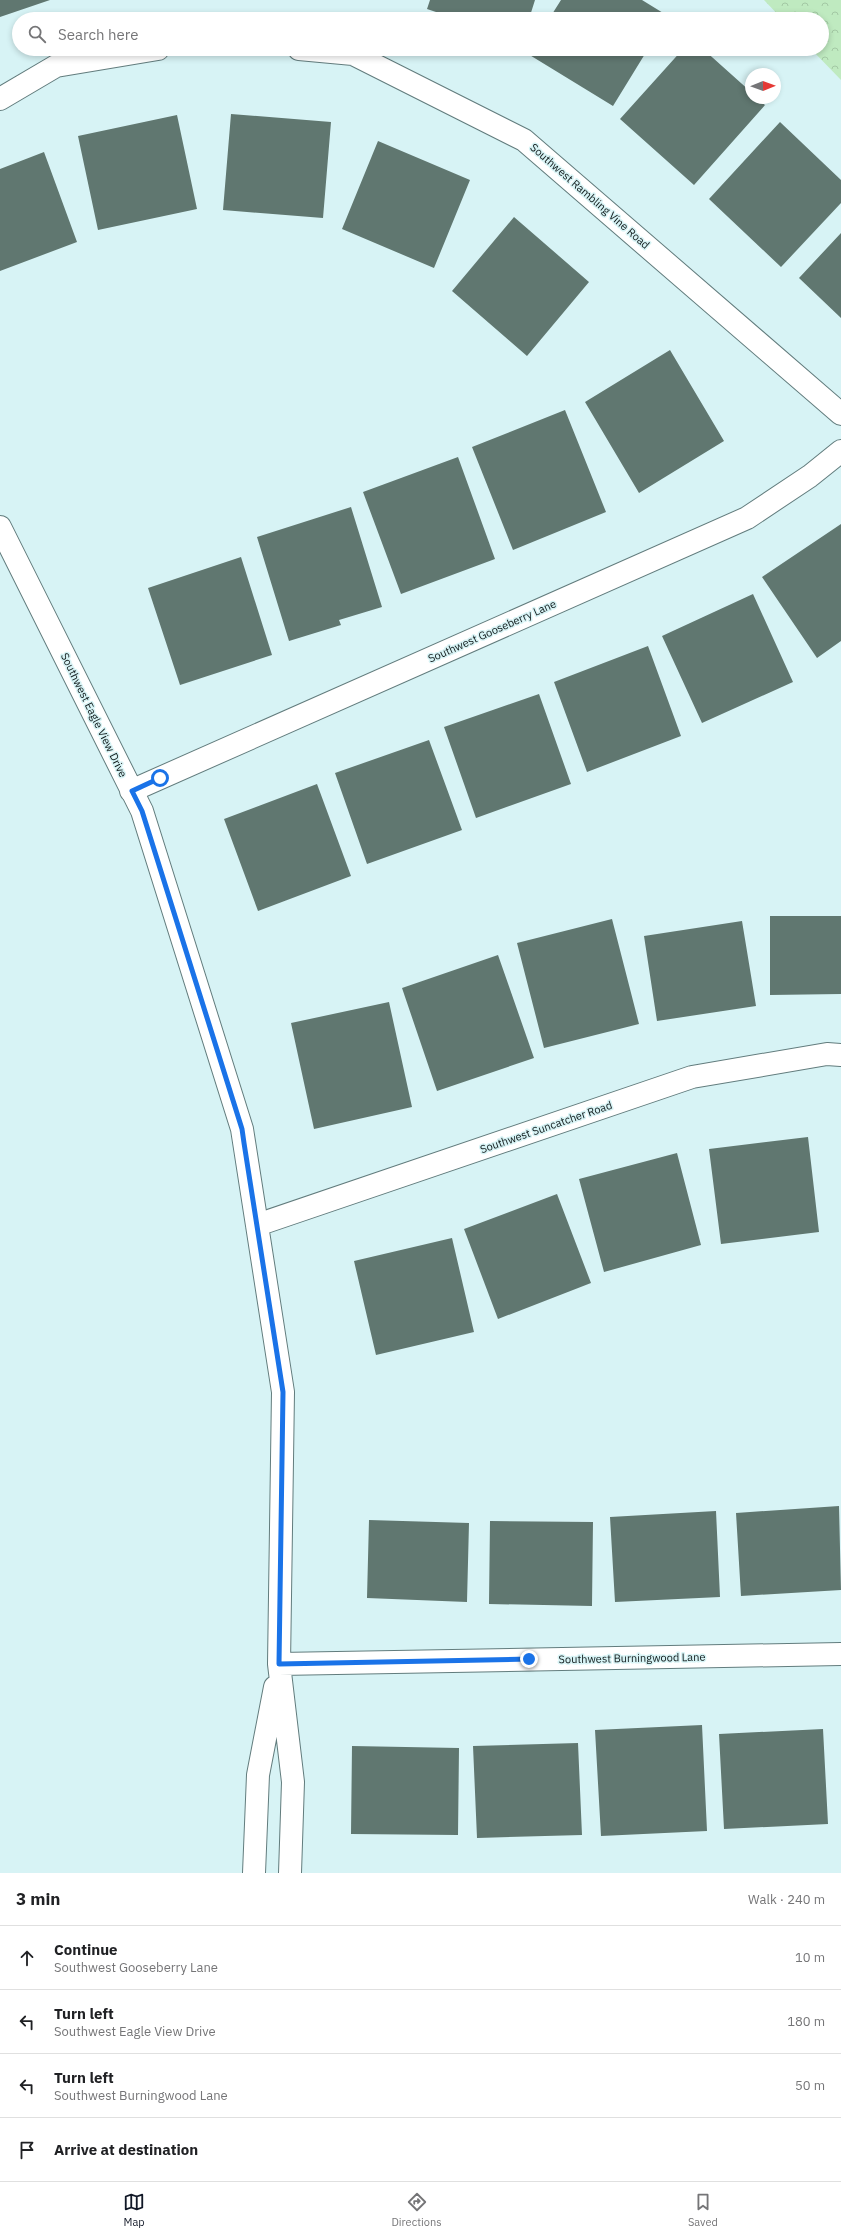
<!DOCTYPE html>
<meta charset="utf-8">
<style>
body{margin:0;font-family:"IBM Plex Sans",sans-serif;background:#f6f6f6;color:#202124}
.compass{position:absolute;left:745px;top:68px;width:36px;height:36px;border-radius:50%;background:#fff;box-shadow:0 2px 6px #0003;rotate:89deg}
.stop{position:absolute;width:12px;height:12px;margin:-9px;border:3px solid #1a73e8;border-radius:50%;background:#fff}
.stop.end{background:#1a73e8;border-color:#fff;box-shadow:0 1px 4px #0008}
.list{margin:0;padding:0;list-style:none}
h2{display:flex;justify-content:space-between;align-items:center;height:52px;margin:0;padding:0 16px;font-size:17px}
h2 small{font-size:13px;font-weight:400;color:#757577}
.list li{display:grid;grid-template-columns:26px 1fr auto;gap:12px;align-items:center;box-sizing:border-box;height:64px;padding:0 16px;border-top:1px solid #e0e0e0}
.list b{display:block;font-size:15px;white-space:nowrap}
.list p{margin:0;font-size:13px;white-space:nowrap;color:#757577}
.list em{font-size:13px;font-style:normal;color:#757577}
.icon{flex:none;width:22px;height:22px;fill:none;stroke:currentColor;stroke-width:2;stroke-linecap:round;stroke-linejoin:round}
.map{position:relative;flex:none;width:841px;height:1873px;overflow:hidden}
.search{position:absolute;background:#fff;box-shadow:0 2px 6px #0003;left:12px;right:12px;top:12px;height:44px;display:flex;align-items:center;gap:10px;box-sizing:border-box;padding:0 14px;border-radius:22px;color:#757577;font-size:15px}
.sheet{height:308px;background:#fff}
nav{display:flex;justify-content:space-around;align-items:center;box-sizing:border-box;height:56px;border-top:1px solid #e0e0e0;background:#fff;font-size:11px;color:#757577}
nav a{display:grid;justify-items:center;gap:2px}
nav .on{color:#111827}
.map>svg:first-child{display:block}
</style>
<div class="map">
<svg width="841" height="1873" viewBox="0 0 841 1873">
<defs>
<pattern id="forest-crowns" width="20" height="18" patternUnits="userSpaceOnUse"><rect width="20" height="18" fill="#bfeac0"/><path d="M2 6a3 3 0 1 1 6 0M12 15a3 3 0 1 1 6 0" fill="none" stroke="#a3c8a4"/></pattern>
</defs>
<rect width="100%" height="100%" fill="#d7f3f5"/>
<!-- forest -->
<path fill="url(#forest-crowns)" d="M764,0H841V80L811,49H822V19H782Z"/>
<!-- building -->
<path fill="#607770" d="M0,0H50L0,17Z
M430,0H535L529,19H457L427,9Z
M561,0H642L668,16L666,19H549Z
M531,49H648L613,106L528,54Z
M683,49H703L751,92V98H757L765,105L694,185L620,119Z
M231,114L331,122L323,218L223,210Z
M177,115L197,209L98,230L78,136Z
M780,122L841,180V203L781,267L709,199Z
M378,141L470,180L434,268L342,229Z
M44,152L77,242L0,271V169Z
M514,217L589,282L527,356L452,291Z
M841,233V318L799,278Z
M670,350L724,441L639,493L585,402Z
M565,410L606,512L513,550L472,447Z
M458,457L495,559L401,594L363,492Z
M351,507L382,607L339,620L341,625L289,641L257,537Z
M841,524V641L817,658L762,577Z
M241,557L272,655L180,685L148,588Z
M753,594L793,682L702,723L662,636Z
M648,646L681,736L587,772L554,682Z
M539,694L571,784L476,818L444,727Z
M429,740L462,830L367,864L335,773Z
M317,784L351,876L258,911L224,819Z
M770,916H841V994L770,995Z
M612,919L639,1024L544,1048L517,943Z
M742,921L756,1006L657,1021L644,936Z
M498,955L534,1058L437,1091L402,988Z
M389,1002L412,1107L314,1129L291,1023Z
M808,1137L819,1232L721,1244L709,1149Z
M677,1153L701,1245L604,1272L579,1179Z
M557,1194L591,1283L498,1319L464,1229Z
M452,1238L474,1332L376,1355L354,1261Z
M839,1506L841,1590L741,1596L736,1513Z
M716,1511L720,1597L615,1602L610,1517Z
M369,1520L469,1523L467,1602L367,1598Z
M490,1521L593,1522L592,1606L489,1604Z
M702,1725L707,1831L601,1836L595,1730Z
M823,1729L828,1824L724,1829L719,1734Z
M578,1743L582,1835L477,1838L473,1746Z
M352,1746L459,1748L458,1835L351,1834Z"/>
<g fill="none" stroke-linecap="round" stroke-linejoin="round">
<defs>
<path id="minor" d="M299,49L353,54L524,140L841,414
M0,99L56,66L158,49
M0,527L142,811L242,1129L283,1392L279,1664L293,1782L290,1873
M131,791L747,518L810,476L841,451
M257,1225L692,1077L827,1054L841,1055
M279,1664L841,1654
M254,1873L258,1775L275,1687"/>
</defs>
<!-- minor casing -->
<use href="#minor" stroke="#627c7d" stroke-width="24"/>
<!-- minor -->
<use href="#minor" stroke="#fff" stroke-width="22"/>
</g>
<g fill="none" stroke-linecap="round" stroke-linejoin="round">
<!-- route -->
<path stroke="#1a73e8" stroke-width="5" d="M160,778L132,791L142,811L242,1129L244,1143L283,1392L279,1664L529,1659"/>
</g>
<g text-anchor="middle" stroke-width="3" stroke-linejoin="round" paint-order="stroke">
<!-- street labels -->
<g font-size="11" fill="#101a1b" stroke="#d7f3f5">
<text transform="translate(590 196) rotate(41)" y="4">Southwest Rambling Vine Road</text>
<text transform="translate(492 631) rotate(-24)" y="4">Southwest Gooseberry Lane</text>
<text transform="translate(94 715) rotate(64)" y="4">Southwest Eagle View Drive</text>
<text transform="translate(546 1127) rotate(-19)" y="4">Southwest Suncatcher Road</text>
<text transform="translate(632 1658) rotate(-1)" y="4">Southwest Burningwood Lane</text>
</g>
</g>
</svg>
<svg class="compass" viewBox="-18 -18 36 36"><path d="M0-13l5 13h-10z" fill="#e53935"/><path d="M0 13l5-13h-10z" fill="#757577"/></svg>
<div class="stop" style="left:160px;top:778px"></div>
<div class="stop end" style="left:529px;top:1659px"></div>
<div class="search"><svg class="icon" aria-label="search" viewBox="0 0 24 24"><circle cx="10" cy="10" r="6"/><path d="M15 15l6 6"/></svg>Search here</div>
</div>
<section class="sheet">
<h2>3 min<small>Walk · 240 m</small></h2>
<ul class="list">
<li><svg class="icon" aria-label="ahead" viewBox="0 0 24 24"><path d="M12 20V5M6 11l6-6 6 6"/></svg><div><b>Continue</b><p>Southwest Gooseberry Lane</p></div><em>10 m</em></li>
<li><svg class="icon" aria-label="left" viewBox="0 0 24 24"><path d="M17 20v-9H6M10 6l-5 5 5 5"/></svg><div><b>Turn left</b><p>Southwest Eagle View Drive</p></div><em>180 m</em></li>
<li><svg class="icon" aria-label="left" viewBox="0 0 24 24"><path d="M17 20v-9H6M10 6l-5 5 5 5"/></svg><div><b>Turn left</b><p>Southwest Burningwood Lane</p></div><em>50 m</em></li>
<li><svg class="icon" aria-label="arrive" viewBox="0 0 24 24"><path d="M6 21V4h12l-3 4 3 4H6"/></svg><div><b>Arrive at destination</b></div></li>
</ul>
</section>
<nav>
<a class="on"><svg class="icon" aria-label="map" viewBox="0 0 24 24"><path d="M3 6l6-2 6 2 6-2v14l-6 2-6-2-6 2zM9 4v14M15 6v14"/></svg>Map</a>
<a><svg class="icon" aria-label="directions" viewBox="0 0 24 24"><path d="M12 3l9 9-9 9-9-9zM9 14v-3h6M13 9l2 2-2 2"/></svg>Directions</a>
<a><svg class="icon" aria-label="saved" viewBox="0 0 24 24"><path d="M7 4h10v16l-5-4-5 4z"/></svg>Saved</a>
</nav>
